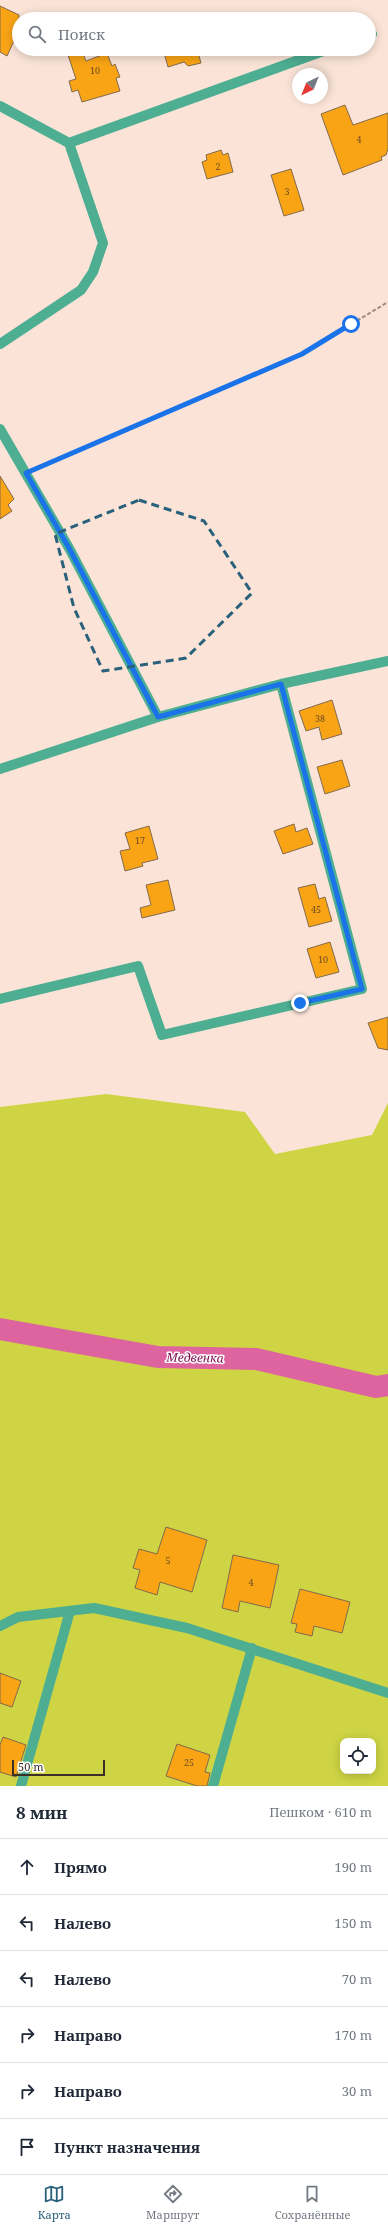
<!DOCTYPE html>
<html lang="ru">
<meta charset="utf-8">
<style>
body{margin:0;font-family:"Noto Serif",serif;background:#f2f2f3;color:#1f2937}
.controls{position:absolute;right:12px;bottom:12px;display:grid;overflow:hidden;border-radius:8px;box-shadow:0 2px 10px #0003}
.controls button{width:36px;height:36px;display:grid;place-items:center;padding:0;border:0;border-bottom:1px solid #e0e1e3;background:#fff;color:#1f2937;font:20px sans-serif}
.compass{position:absolute;left:292px;top:68px;width:36px;height:36px;border-radius:50%;background:#fff;box-shadow:0 2px 10px #0003;rotate:223deg}
.scale{position:absolute;left:12px;bottom:10px;width:93px;box-sizing:border-box;padding-left:4px;border:2px solid #3d2f26;border-top:0;font-size:11px;line-height:14px;white-space:nowrap;color:#3d2f26;-webkit-text-stroke:3px #fff;paint-order:stroke}
.stop{position:absolute;width:12px;height:12px;margin:-9px;border:3px solid #1a73e8;border-radius:50%;background:#fff}
.stop.end{background:#1a73e8;border-color:#fff;box-shadow:0 1px 4px #0008}
.list{margin:0;padding:0;list-style:none}
h2{display:flex;justify-content:space-between;align-items:center;height:52px;margin:0;padding:0 16px;font-size:17px}
h2 small{font-size:13px;font-weight:400;color:#747a83}
.list li{display:grid;grid-template-columns:26px 1fr auto;gap:12px;align-items:center;box-sizing:border-box;height:56px;padding:0 16px;border-top:1px solid #e0e1e3}
.list b{display:block;font-size:15px;white-space:nowrap}
.list em{font-size:13px;font-style:normal;color:#747a83}
.icon{flex:none;width:22px;height:22px;fill:none;stroke:currentColor;stroke-width:2;stroke-linecap:round;stroke-linejoin:round}
.map{position:relative;flex:none;width:388px;height:1786px;overflow:hidden}
.search{position:absolute;background:#fff;box-shadow:0 2px 10px #0003;left:12px;right:12px;top:12px;height:44px;display:flex;align-items:center;gap:10px;box-sizing:border-box;padding:0 14px;border-radius:22px;color:#747a83;font-size:15px}
.sheet{height:388px;background:#fff}
nav{display:flex;justify-content:space-around;align-items:center;box-sizing:border-box;height:56px;border-top:1px solid #e0e1e3;background:#fff;font-size:11px;color:#747a83}
nav a{display:grid;justify-items:center;gap:2px}
nav .on{color:#29607b}
.map>svg:first-child{display:block}
</style>
<div class="map">
<svg width="388" height="1786" viewBox="0 0 388 1786">
<rect width="100%" height="100%" fill="#fbe4d7"/>
<!-- green -->
<path fill="#ced444" fill-rule="evenodd" d="M106,1094L245,1112L275,1154L372,1135L388,1103V1786H0V1107ZM343,1741H373V1771H343Z"/>
<g fill="none" stroke-linecap="round" stroke-linejoin="round">
<!-- river -->
<path stroke="#dd649f" stroke-width="22" d="M0,1329L158,1357L256,1359L376,1387L388,1385"/>
</g>
<!-- building -->
<path fill="#f8a415" stroke="#826a4e" d="M0,6L19,15V30L7,56L0,52Z
M66,49H81L86,61L107,53L112,66L115,64L120,77L116,78L120,91L82,102L78,90L72,92L69,81L76,79Z
M163,49H197L201,63L188,66L184,62L168,67Z
M345,105L353,125L388,113V149L386,155L381,157L382,160L343,175L321,114Z
M221,150L223,155L228,153L233,172L207,179L202,162L207,160L206,155Z
M291,169L304,210L284,216L271,175Z
M0,476L14,499L8,505L12,511L0,519Z
M332,700L342,734L322,740L319,727L306,731L299,711Z
M342,760L350,786L325,794L317,767Z
M294,824L296,832L307,828L313,844L283,854L274,831Z
M149,826L158,859L142,863L143,866L125,871L120,851L130,849L125,833Z
M168,880L175,910L142,918L140,908L151,905L146,885Z
M315,884L319,899L325,897L332,921L309,927L298,888Z
M330,942L339,972L316,978L307,949Z
M388,1017V1050L378,1048L368,1023Z
M166,1527L207,1540L192,1592L160,1582L157,1595L135,1588L140,1570L133,1568L139,1549L157,1554Z
M233,1555L279,1565L270,1608L240,1601L238,1612L222,1608Z
M300,1589L350,1602L342,1633L314,1626L312,1636L295,1632L297,1624L291,1623Z
M0,1673L21,1681L12,1707L0,1703Z
M3,1737L26,1745L16,1777L0,1772V1745Z
M177,1744L210,1755L205,1772L210,1773L207,1786H197L166,1776Z"/>
<g fill="none" stroke-linecap="round" stroke-linejoin="round">
<!-- path -->
<path stroke="#9e8b80" stroke-width="2" stroke-dasharray="4 2" stroke-linecap="butt" d="M36,469L302,354L388,302"/>
<!-- minor -->
<path stroke="#4dae92" stroke-width="10" d="M369,35L372,34
M0,106L69,143
M0,344L81,290L93,272L103,243L69,143L329,49
M0,429L69,548L158,717
M0,769L158,717L281,684L388,661
M0,999L138,966L162,1035L362,989L281,684
M0,1626L18,1617L94,1608L187,1628L388,1693
M21,1786L70,1611
M213,1786L252,1648"/>
</g>
<g fill="none" stroke-linecap="round" stroke-linejoin="round">
<!-- route -->
<path stroke="#1a73e8" stroke-width="5" d="M300,1003L362,989L281,684L158,717L69,548L26,473L302,354L351,324"/>
</g>
<!-- marked area -->
<path fill="none" stroke="#29607b" stroke-width="3" stroke-dasharray="8 5" stroke-linejoin="round" d="M139,500L204,521L252,593L186,658L103,671L74,608L55,534Z"/>
<g text-anchor="middle" stroke-width="3" stroke-linejoin="round" paint-order="stroke">
<!-- number labels -->
<g font-size="9" fill="#6c4c22">
<text x="95" y="74">10</text>
<text x="359" y="143">4</text>
<text x="218" y="170">2</text>
<text x="287" y="195">3</text>
<text x="320" y="722">38</text>
<text x="140" y="844">17</text>
<text x="316" y="913">45</text>
<text x="323" y="963">10</text>
<text x="168" y="1564">5</text>
<text x="251" y="1586">4</text>
<text x="189" y="1766">25</text>
</g>
<!-- water labels -->
<g font-size="12" font-style="italic" fill="#7d0a4f" stroke="#fff">
<text transform="translate(195 1358) rotate(1)" y="4">Медвенка</text>
</g>
</g>
</svg>
<div class="controls">
<button><svg class="icon" aria-label="locate" viewBox="0 0 24 24"><circle cx="12" cy="12" r="6"/><path d="M12 2v4M12 18v4M2 12h4M18 12h4"/></svg></button>
</div>
<svg class="compass" viewBox="-18 -18 36 36"><path d="M0-13l5 13h-10z" fill="#e53935"/><path d="M0 13l5-13h-10z" fill="#747a83"/></svg>
<div class="scale">50 m</div>
<div class="stop" style="left:351px;top:324px"></div>
<div class="stop end" style="left:300px;top:1003px"></div>
<div class="search"><svg class="icon" aria-label="search" viewBox="0 0 24 24"><circle cx="10" cy="10" r="6"/><path d="M15 15l6 6"/></svg>Поиск</div>
</div>
<section class="sheet">
<h2>8 мин<small>Пешком · 610 m</small></h2>
<ul class="list">
<li><svg class="icon" aria-label="ahead" viewBox="0 0 24 24"><path d="M12 20V5M6 11l6-6 6 6"/></svg><div><b>Прямо</b></div><em>190 m</em></li>
<li><svg class="icon" aria-label="left" viewBox="0 0 24 24"><path d="M17 20v-9H6M10 6l-5 5 5 5"/></svg><div><b>Налево</b></div><em>150 m</em></li>
<li><svg class="icon" aria-label="left" viewBox="0 0 24 24"><path d="M17 20v-9H6M10 6l-5 5 5 5"/></svg><div><b>Налево</b></div><em>70 m</em></li>
<li><svg class="icon" aria-label="right" viewBox="0 0 24 24"><path d="M7 20v-9h11M14 6l5 5-5 5"/></svg><div><b>Направо</b></div><em>170 m</em></li>
<li><svg class="icon" aria-label="right" viewBox="0 0 24 24"><path d="M7 20v-9h11M14 6l5 5-5 5"/></svg><div><b>Направо</b></div><em>30 m</em></li>
<li><svg class="icon" aria-label="arrive" viewBox="0 0 24 24"><path d="M6 21V4h12l-3 4 3 4H6"/></svg><div><b>Пункт назначения</b></div></li>
</ul>
</section>
<nav>
<a class="on"><svg class="icon" aria-label="map" viewBox="0 0 24 24"><path d="M3 6l6-2 6 2 6-2v14l-6 2-6-2-6 2zM9 4v14M15 6v14"/></svg>Карта</a>
<a><svg class="icon" aria-label="directions" viewBox="0 0 24 24"><path d="M12 3l9 9-9 9-9-9zM9 14v-3h6M13 9l2 2-2 2"/></svg>Маршрут</a>
<a><svg class="icon" aria-label="saved" viewBox="0 0 24 24"><path d="M7 4h10v16l-5-4-5 4z"/></svg>Сохранённые</a>
</nav>
